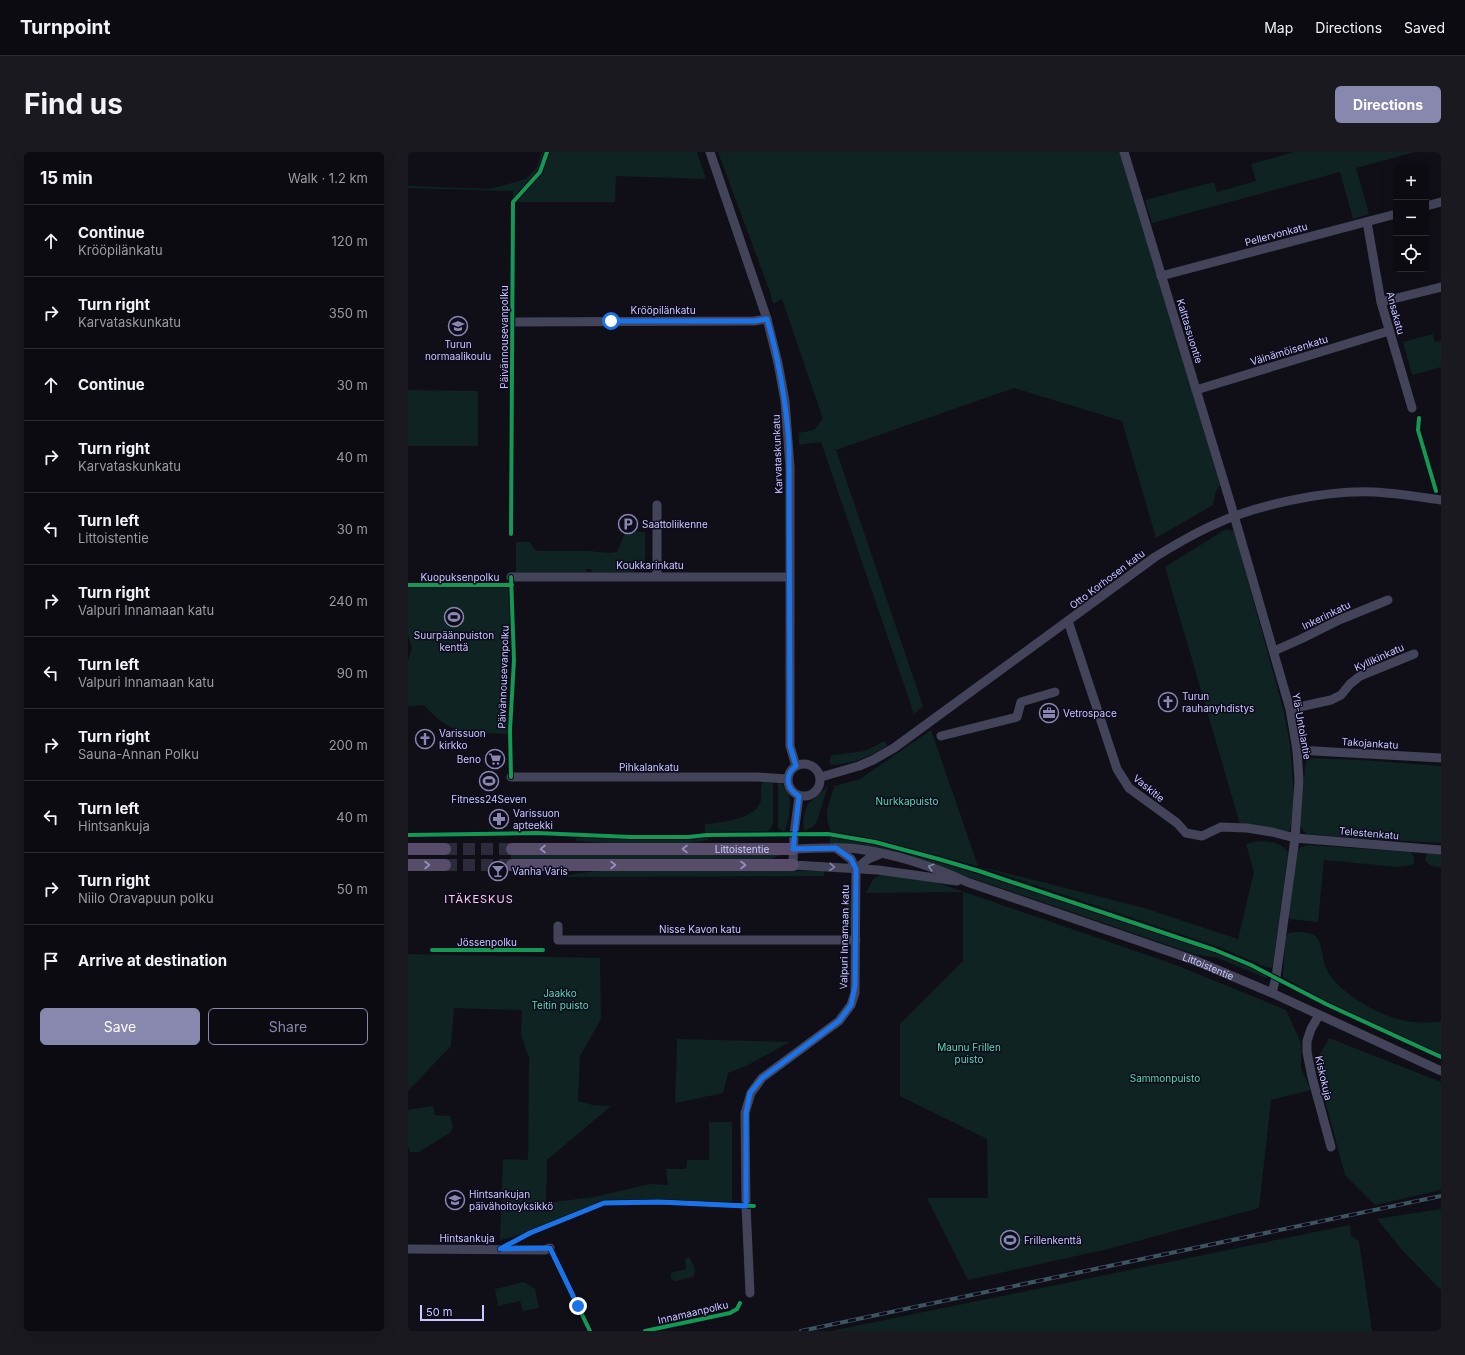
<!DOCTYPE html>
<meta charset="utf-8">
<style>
body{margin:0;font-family:Inter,sans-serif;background:#1a1920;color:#f1f3f6}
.controls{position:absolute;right:12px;top:12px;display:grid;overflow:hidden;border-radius:6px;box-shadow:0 4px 16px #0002}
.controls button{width:36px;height:36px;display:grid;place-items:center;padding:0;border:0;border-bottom:1px solid #2c2b32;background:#0c0b12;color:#f1f3f6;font:20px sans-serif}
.scale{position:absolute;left:12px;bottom:10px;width:64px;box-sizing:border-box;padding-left:4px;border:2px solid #c9c7ff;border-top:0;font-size:11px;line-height:14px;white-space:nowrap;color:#c9c7ff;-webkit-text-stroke:3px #0d0b1c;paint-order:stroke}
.stop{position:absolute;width:12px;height:12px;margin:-9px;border:3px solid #1a73e8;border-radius:50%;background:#fff}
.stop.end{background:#1a73e8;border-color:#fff;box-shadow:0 1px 4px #0008}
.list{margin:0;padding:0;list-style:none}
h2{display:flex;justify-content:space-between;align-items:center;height:52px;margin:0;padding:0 16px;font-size:17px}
h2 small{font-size:13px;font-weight:400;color:#9a9b9f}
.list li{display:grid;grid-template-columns:26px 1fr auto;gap:12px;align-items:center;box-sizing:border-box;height:72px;padding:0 16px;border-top:1px solid #2c2b32}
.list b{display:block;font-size:15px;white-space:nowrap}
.list p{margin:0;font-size:13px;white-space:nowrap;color:#9a9b9f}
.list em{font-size:13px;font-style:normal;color:#9a9b9f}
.actions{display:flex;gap:8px;padding:12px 16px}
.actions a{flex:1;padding:9px 0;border:1px solid #8887ae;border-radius:6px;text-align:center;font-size:14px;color:#8887ae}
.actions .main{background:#8887ae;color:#fff}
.icon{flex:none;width:22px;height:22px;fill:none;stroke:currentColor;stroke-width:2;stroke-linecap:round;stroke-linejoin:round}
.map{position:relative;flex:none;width:1033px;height:1179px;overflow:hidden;border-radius:6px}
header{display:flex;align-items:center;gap:24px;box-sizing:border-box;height:56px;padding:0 20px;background:#0c0b12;border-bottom:1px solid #2c2b32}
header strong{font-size:19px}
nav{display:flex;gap:22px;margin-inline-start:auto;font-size:14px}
.intro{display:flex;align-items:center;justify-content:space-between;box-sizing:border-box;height:96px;padding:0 24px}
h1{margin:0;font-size:28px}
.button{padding:10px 18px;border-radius:6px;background:#8887ae;color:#fff;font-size:14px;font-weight:700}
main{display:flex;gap:24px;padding:0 24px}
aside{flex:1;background:#0c0b12;border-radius:6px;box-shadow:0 4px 16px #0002}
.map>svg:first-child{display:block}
</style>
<header>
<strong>Turnpoint</strong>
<nav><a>Map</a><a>Directions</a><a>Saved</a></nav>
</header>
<div class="intro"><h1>Find us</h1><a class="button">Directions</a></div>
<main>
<aside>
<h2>15 min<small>Walk · 1.2 km</small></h2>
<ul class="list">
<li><svg class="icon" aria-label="ahead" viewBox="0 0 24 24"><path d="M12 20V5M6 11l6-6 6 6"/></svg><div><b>Continue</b><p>Krööpilänkatu</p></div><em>120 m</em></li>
<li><svg class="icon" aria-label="right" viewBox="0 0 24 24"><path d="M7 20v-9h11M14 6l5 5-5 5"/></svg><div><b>Turn right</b><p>Karvataskunkatu</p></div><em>350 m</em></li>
<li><svg class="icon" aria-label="ahead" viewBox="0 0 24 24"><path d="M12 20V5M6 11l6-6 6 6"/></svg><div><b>Continue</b></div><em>30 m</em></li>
<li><svg class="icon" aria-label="right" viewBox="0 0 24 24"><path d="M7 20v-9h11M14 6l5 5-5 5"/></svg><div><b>Turn right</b><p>Karvataskunkatu</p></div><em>40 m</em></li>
<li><svg class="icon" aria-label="left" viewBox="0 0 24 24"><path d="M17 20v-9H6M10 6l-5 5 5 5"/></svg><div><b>Turn left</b><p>Littoistentie</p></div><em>30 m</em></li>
<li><svg class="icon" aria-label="right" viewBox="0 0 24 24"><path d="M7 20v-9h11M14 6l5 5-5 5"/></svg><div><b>Turn right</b><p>Valpuri Innamaan katu</p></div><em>240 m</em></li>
<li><svg class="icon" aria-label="left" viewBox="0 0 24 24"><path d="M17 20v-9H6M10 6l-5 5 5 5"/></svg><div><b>Turn left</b><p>Valpuri Innamaan katu</p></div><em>90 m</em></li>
<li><svg class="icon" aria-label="right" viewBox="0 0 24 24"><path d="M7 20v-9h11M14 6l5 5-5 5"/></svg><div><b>Turn right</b><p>Sauna-Annan Polku</p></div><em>200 m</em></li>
<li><svg class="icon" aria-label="left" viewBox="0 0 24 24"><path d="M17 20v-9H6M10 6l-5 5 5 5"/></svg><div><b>Turn left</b><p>Hintsankuja</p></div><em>40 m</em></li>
<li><svg class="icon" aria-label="right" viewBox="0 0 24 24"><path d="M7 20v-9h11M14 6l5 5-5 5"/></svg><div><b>Turn right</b><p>Niilo Oravapuun polku</p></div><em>50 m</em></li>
<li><svg class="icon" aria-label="arrive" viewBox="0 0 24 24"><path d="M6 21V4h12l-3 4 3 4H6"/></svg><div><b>Arrive at destination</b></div></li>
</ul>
<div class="actions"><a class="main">Save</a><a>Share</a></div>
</aside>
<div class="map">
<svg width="1033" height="1179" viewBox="0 0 1033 1179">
<rect width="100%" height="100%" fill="#100f18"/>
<!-- green -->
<path fill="#0e2322" d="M134,0H289L298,27L208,24L207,50H105V39L0,36V34L82,37L118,27L129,15Z
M310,0H713L812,333L807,342L805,353L748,386L714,269L606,236L428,298L515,554L506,562L413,290L391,293V281L406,278L415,267L374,147L365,152L362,140Z
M887,0H1007L948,16L961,62L945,67L932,20L744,71L737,48L806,30L809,40L848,29L843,12Z
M1025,182L1027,190L1033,189V215L1004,223L995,190Z
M0,238L70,239V294H0Z
M818,377L826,379L876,560L882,593L886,645L884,673L880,681L832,672L757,415Z
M218,379L237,380V414L227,415V420H184L183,417H178V420H108V390H122L125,396L130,399H181L201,401L209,400Z
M0,435H99L101,438L102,456L99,582C60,580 44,585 16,553L0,554V508L4,496L0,483Z
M523,578L570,714L736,756L830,787L846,720L838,692C851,687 871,688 880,700L865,813L863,816L858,815L811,795L570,714L453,684L423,680C414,657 422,654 426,634L452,627Z
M477,589L479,594C461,606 443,612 422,613V606L424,603L457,599Z
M898,606L953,608L1033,614V691L976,688L899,682L895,679L892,673Z
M355,630H365V670C364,676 362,678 357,681H297V672C312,671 349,667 353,648C354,642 351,635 355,630Z
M370,630C388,637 382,666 376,680L370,676Z
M420,634L409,669L406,674L396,679L395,670L397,659L400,652Z
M169,685L278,688L300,685V688L277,692H210L168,689Z
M422,685H425L448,688L534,710L799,798L853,820L861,823L860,825L858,826L810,806L786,802L573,729L489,703L422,691Z
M901,693L1003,700L1006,705V710L1004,713L990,715L916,708L910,770L883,767L880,765L889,699L893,695Z
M1019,701L1033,702V715C1026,715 1021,714 1017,708Z
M103,702L371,703L362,708H103Z
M196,718L416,719V724L159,725L160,723Z
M473,723H496L533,732L768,813L878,858L893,891V916L903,938L863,948L851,1056L700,1097L560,1128L519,1046H580L579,987L492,944V872L555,809V740L458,741L465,727Z
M439,734L443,750V775L438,781Z
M888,780C893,780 901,780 906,783C914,787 914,806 917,814C919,818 922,824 925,827C941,847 980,868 1005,870C1014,871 1024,870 1033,870V903L923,852L875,825L877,785L881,781Z
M0,802L192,806L193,867L172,904L170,949L184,953L203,954L139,1008L138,1051L186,1045L242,1032L260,1033L258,1017H278L279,1008H301V970H324V1050L252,1048L191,1050L118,1081L92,1088L95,1007L120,1008L121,906L113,883L114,858L46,856L43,894L0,939Z
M921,886L1033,930V1038L967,1053L937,1023L907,911Z
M269,887L382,890L338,914L320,921L315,941L267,951Z
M25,954L27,963L42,964L45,974L43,980L11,1000H2L0,995V958Z
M1033,1057V1138L994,1098L969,1067Z
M942,1073L943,1084L951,1089L964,1179H423Z
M281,1105C285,1112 289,1118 285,1125L267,1129L263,1127V1121L278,1117L277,1107Z
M116,1130L127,1137L131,1156L115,1159L112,1149L90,1154L87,1137Z"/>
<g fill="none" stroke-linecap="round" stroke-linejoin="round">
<!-- major-tunnel -->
<path stroke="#2c2b3b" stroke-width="12" stroke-dasharray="12 6" stroke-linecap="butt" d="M37,697H104
M37,713H104"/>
<!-- minor -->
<g stroke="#434459" stroke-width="9">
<path d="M302,0L359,167L370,211L377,249L382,315V594L388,614"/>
<path d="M716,0L823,353L882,557L889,598L891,629L887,686L868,825L864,841"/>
<path d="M1018,54L1033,50"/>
<path d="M959,70L973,150L1004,256"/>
<path d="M753,124L988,62"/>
<path d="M973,150L1033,135"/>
<path d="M103,170L346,169L359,167"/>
<path d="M788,238L981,179"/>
<path d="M249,353V424"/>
<path d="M103,425H382"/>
<path d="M660,469L709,617L721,636L769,671L778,681L794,684L813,675L839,676L864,680L887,686L1033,698"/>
<path d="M866,499L893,487L931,468L980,448"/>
<path d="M882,557L923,548L933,543L942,532L952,524L1006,502"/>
<path d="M533,584L609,565L613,550L647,540"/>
<path d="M889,598L1033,606"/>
<circle cx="396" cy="628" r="16"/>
<path d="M103,625H349L380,627"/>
<path d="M413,625L451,614L465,608L486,596L747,405C765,394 783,383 803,374C847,353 917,338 966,340C988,341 1011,345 1033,348"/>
<path d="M391,644L386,682L385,713L470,718L549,729"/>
<path id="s1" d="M385,697C406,697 428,694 450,697C487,702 524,714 559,730L786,808L864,841L1033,919"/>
<path d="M448,717L460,707L472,702"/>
<path d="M150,774V788H448"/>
<path d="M911,863L903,877L899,889V900L904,925L923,995"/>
<path d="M0,1097L137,1098L142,1096"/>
<path d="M342,1141L338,1053L337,961L343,941L354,926L431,869L443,853L447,841L448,717L443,707L428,696"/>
</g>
<!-- major -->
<g stroke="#574d6b" stroke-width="12">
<path d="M0,697H37"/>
<path id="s2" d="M104,697H385"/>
<path d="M0,713H37"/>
<path d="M104,713H385"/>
</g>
<defs>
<path id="rail" d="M393,1179L1033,1044"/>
</defs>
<!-- rail casing -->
<use href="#rail" stroke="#3d5461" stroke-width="4"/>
<!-- rail -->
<use href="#rail" stroke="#0d0b1c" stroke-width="2.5" stroke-dasharray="8" stroke-linecap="butt"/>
<defs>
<path id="cycleway" d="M1011,266L1010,278L1028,339
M103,382L105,50L132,20L139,0
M103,425L106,508L102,578L103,625
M0,433H104
M0,683L129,681L223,685H280L299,683L420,682L467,690L534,708L571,719L807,798L843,813L918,852L1033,905
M24,798H135
M142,1096L182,1179
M92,1097L122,1081L196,1051L251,1050L346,1054
M237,1179L322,1161L329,1157L332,1151"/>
</defs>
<!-- cycleway casing -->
<use href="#cycleway" stroke="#0d0b1c" stroke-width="6"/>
<!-- cycleway -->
<use href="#cycleway" stroke="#139951" stroke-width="4"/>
</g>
<!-- one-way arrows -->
<defs><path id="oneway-chevron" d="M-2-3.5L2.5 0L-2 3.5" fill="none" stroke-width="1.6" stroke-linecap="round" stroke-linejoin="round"/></defs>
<g stroke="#9690bc">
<use href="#oneway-chevron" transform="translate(135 697) rotate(180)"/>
<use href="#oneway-chevron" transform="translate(277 697) rotate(-180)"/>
<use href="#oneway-chevron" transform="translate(19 713)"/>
<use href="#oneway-chevron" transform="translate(205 713)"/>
<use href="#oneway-chevron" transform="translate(335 713)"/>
</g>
<g stroke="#8686ac">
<use href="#oneway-chevron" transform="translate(424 715) rotate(3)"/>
<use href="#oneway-chevron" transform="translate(523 715) rotate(-163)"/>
</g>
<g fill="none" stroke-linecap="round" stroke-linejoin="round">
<!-- route -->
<path stroke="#1a73e8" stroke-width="5" d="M170,1154L142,1096L92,1097L122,1081L196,1051L251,1050L338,1054V961L342,941L354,926L431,869L443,853L447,834L448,717L443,707L428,696L385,697L391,644C378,637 376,623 388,614L382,594L381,293C378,250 371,208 359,167L346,169H203"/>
</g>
<!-- icons -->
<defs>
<symbol id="school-ring" viewBox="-11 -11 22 22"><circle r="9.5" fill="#0d0b1c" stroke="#8887ae" stroke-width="1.5"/><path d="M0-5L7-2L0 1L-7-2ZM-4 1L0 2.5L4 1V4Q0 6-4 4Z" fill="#8887ae"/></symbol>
<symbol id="parking-ring" viewBox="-11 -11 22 22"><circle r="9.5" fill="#0d0b1c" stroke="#8887ae" stroke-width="1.5"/><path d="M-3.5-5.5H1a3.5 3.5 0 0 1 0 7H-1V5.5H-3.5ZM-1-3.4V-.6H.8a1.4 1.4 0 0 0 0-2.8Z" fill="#8887ae"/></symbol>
<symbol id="stadium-ring" viewBox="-11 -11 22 22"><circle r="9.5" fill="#0d0b1c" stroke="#8887ae" stroke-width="1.5"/><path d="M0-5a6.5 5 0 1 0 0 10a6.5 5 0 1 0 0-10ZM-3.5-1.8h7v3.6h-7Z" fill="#8887ae"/></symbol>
<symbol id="church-ring" viewBox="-11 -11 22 22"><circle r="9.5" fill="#0d0b1c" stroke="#8887ae" stroke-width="1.5"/><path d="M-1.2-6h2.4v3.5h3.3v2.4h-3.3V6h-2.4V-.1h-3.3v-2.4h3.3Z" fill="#8887ae"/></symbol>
<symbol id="office-ring" viewBox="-11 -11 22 22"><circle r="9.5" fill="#0d0b1c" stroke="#8887ae" stroke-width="1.5"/><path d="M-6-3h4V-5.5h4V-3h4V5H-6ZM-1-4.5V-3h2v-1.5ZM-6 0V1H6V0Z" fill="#8887ae"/></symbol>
<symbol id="supermarket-ring" viewBox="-11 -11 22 22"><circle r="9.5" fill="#0d0b1c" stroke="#8887ae" stroke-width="1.5"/><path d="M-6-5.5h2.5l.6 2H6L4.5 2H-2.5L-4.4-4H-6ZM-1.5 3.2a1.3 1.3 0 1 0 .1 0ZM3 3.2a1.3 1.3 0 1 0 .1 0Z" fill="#8887ae"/></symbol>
<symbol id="pharmacy-ring" viewBox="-11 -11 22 22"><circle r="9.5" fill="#0d0b1c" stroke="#8887ae" stroke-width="1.5"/><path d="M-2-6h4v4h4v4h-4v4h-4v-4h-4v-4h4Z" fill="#8887ae"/></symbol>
<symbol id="bar-ring" viewBox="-11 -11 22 22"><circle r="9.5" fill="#0d0b1c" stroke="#8887ae" stroke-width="1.5"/><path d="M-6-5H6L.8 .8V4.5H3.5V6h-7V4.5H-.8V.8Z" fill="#8887ae"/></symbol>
</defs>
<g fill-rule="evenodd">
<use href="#school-ring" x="39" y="163" width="22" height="22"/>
<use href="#parking-ring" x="209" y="361" width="22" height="22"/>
<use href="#stadium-ring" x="35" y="454" width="22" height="22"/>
<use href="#church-ring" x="749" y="539" width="22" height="22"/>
<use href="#office-ring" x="630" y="550" width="22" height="22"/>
<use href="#church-ring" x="6" y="576" width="22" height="22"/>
<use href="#supermarket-ring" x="76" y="596" width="22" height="22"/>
<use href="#stadium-ring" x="70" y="618" width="22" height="22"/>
<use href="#pharmacy-ring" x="80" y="656" width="22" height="22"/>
<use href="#bar-ring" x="79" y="708" width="22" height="22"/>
<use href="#school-ring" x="36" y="1037" width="22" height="22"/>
<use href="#stadium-ring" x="591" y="1077" width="22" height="22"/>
</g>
<g text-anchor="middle" stroke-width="3" stroke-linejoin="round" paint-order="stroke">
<!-- street labels -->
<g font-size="10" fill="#c9c7ff" stroke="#0d0b1c">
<text transform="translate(868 82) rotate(-15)" y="4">Pellervonkatu</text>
<text x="255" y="162">Krööpilänkatu</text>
<text transform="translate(988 161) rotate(75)" y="4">Ansakatu</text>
<text transform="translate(782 179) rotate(73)" y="4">Kalttassuontie</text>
<text transform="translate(96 185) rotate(-90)" y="4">Päivännousevanpolku</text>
<text transform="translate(881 198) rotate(-17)" y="4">Väinämöisenkatu</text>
<text transform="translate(369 302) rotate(-92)" y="4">Karvataskunkatu</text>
<text x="242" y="417">Koukkarinkatu</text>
<text x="52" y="429">Kuopuksenpolku</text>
<text transform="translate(699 427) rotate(-37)" y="4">Otto Korhosen katu</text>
<text transform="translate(918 463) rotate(-26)" y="4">Inkerinkatu</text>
<text transform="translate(971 505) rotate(-24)" y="4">Kyllikinkatu</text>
<text transform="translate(95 525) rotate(-88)" y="4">Päivännousevanpolku</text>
<text transform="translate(894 574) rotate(80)" y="4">Ylä-Untolantie</text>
<text transform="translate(962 591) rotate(4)" y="4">Takojankatu</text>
<text x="241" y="619">Pihkalankatu</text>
<text transform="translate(741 636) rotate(39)" y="4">Vaskitie</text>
<text transform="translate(961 681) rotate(5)" y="4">Telestenkatu</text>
<text dy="4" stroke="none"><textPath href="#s2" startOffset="230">Littoistentie</textPath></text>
<text x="292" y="781">Nisse Kavon katu</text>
<text transform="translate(436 785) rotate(-89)" y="4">Valpuri Innamaan katu</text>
<text x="79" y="794">Jössenpolku</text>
<text dy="4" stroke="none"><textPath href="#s1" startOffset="435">Littoistentie</textPath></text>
<text transform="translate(916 926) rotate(77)" y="4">Kiskokuja</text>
<text x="59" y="1090">Hintsankuja</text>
<text transform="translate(285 1160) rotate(-13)" y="4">Innamaanpolku</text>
</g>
<!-- poi labels -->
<g font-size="10" fill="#c9c7ff" stroke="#0d0b1c" text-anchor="start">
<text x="50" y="196" text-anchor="middle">Turun<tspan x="50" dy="12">normaalikoulu</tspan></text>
<text x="234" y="376">Saattoliikenne</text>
<text x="46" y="487" text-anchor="middle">Suurpäänpuiston<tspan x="46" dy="12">kenttä</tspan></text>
<text x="774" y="548">Turun<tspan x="774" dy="12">rauhanyhdistys</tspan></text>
<text x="655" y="565">Vetrospace</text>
<text x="31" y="585">Varissuon<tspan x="31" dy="12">kirkko</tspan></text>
<text x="73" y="611" text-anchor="end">Beno</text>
<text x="81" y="651" text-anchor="middle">Fitness24Seven</text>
<text x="105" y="665">Varissuon<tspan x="105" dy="12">apteekki</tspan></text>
<text x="104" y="723">Vanha Varis</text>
<text x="61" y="1046">Hintsankujan<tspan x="61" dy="12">päivähoitoyksikkö</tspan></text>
<text x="616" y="1092">Frillenkenttä</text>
</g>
<!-- park labels -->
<g font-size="10" fill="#54ddb2" stroke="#0d0b1c">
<text x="499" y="653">Nurkkapuisto</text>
<text x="152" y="845">Jaakko<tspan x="152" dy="12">Teitin puisto</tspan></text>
<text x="561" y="899">Maunu Frillen<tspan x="561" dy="12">puisto</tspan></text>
<text x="757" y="930">Sammonpuisto</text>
</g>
<!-- neighbourhood labels -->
<g font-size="11" letter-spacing="1" fill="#ffc9ef" stroke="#0d0b1c">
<text x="71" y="751">ITÄKESKUS</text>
</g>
</g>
</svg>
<div class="controls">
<button>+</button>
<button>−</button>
<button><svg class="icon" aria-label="locate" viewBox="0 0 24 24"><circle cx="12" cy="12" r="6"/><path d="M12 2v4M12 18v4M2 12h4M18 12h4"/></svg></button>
</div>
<div class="scale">50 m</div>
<div class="stop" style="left:203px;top:169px"></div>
<div class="stop end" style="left:170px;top:1154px"></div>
</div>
</main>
